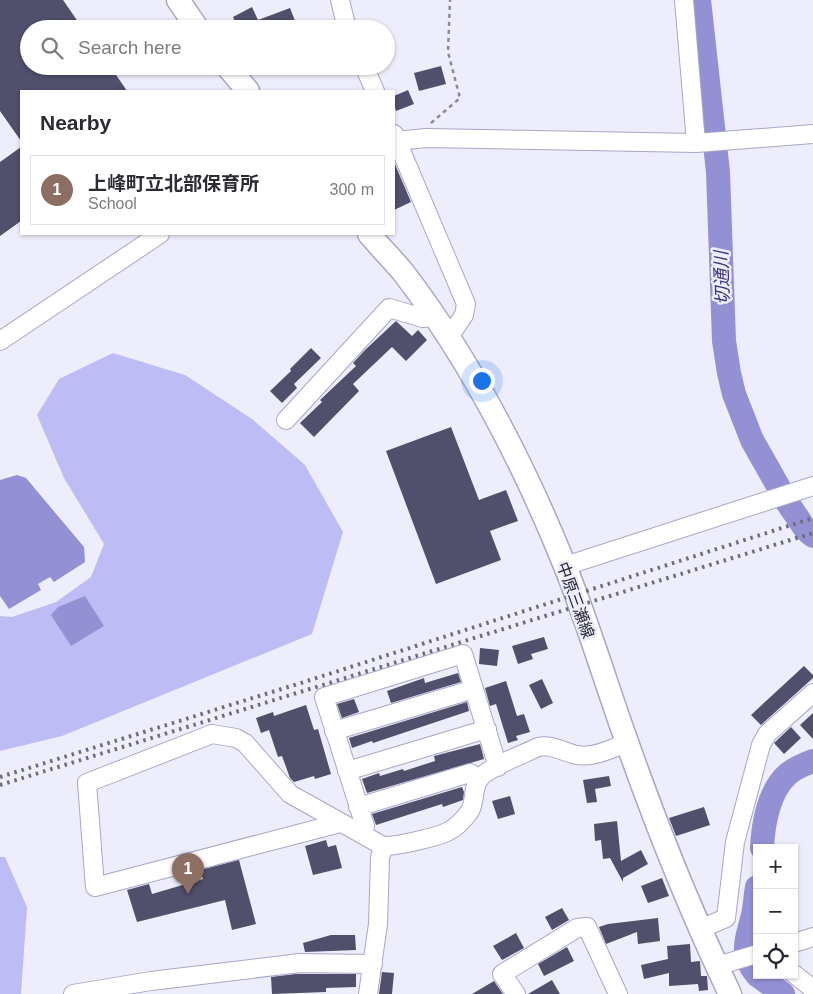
<!DOCTYPE html>
<meta charset="utf-8">
<style>
body{margin:0;font-family:Arial,"Noto Sans JP",sans-serif;background:#f7f7f7;color:#2b2b33}
.controls{position:absolute;right:15px;bottom:15px;display:grid;overflow:hidden;border-radius:0px;box-shadow:0 1px 4px #0004}
.controls button{width:45px;height:45px;display:grid;place-items:center;padding:0;border:0;border-bottom:1px solid #e1e1e2;background:#fff;color:#2b2b33;font:25px sans-serif}
.you{position:absolute;left:481px;top:380px;width:18px;height:18px;margin:-12px;border:4px solid #fff;border-radius:50%;background:#1a73e8;box-shadow:0 0 0 8px #1a73e833}
.badge{display:grid;place-items:center;width:32px;height:32px;border-radius:50%;background:#b45309;color:#fff;font-size:16px;font-weight:700}
.pin{position:absolute;translate:-50% -41px;filter:drop-shadow(0 1px 2px #0008)}
.pin::after{content:'';position:absolute;top:26px;width:18px;height:15px;background:inherit;clip-path:polygon(0 0,100% 0,50% 100%)}
.list{margin:0;padding:0;list-style:none}
h2{display:flex;justify-content:space-between;align-items:center;height:65px;margin:0;padding:0 20px;font-size:21px}
h2 small{font-size:16px;font-weight:400;color:#7c7c81}
.list li{display:grid;grid-template-columns:32px 1fr auto;gap:15px;align-items:center;box-sizing:border-box;height:70px;margin:0 10px 10px;padding:0 10px;border:1px solid #e1e1e2;border-radius:0px}
.list b{display:block;font-size:19px;white-space:nowrap}
.list p{margin:0;font-size:16px;white-space:nowrap;color:#7c7c81}
.list em{font-size:16px;font-style:normal;color:#7c7c81}
.icon{flex:none;width:28px;height:28px;fill:none;stroke:currentColor;stroke-width:2;stroke-linecap:round;stroke-linejoin:round}
.map{position:relative;flex:none;width:813px;height:994px;overflow:hidden}
.search{position:absolute;background:#fff;box-shadow:0 1px 4px #0004;left:20px;top:20px;width:375px;height:55px;display:flex;align-items:center;gap:12px;box-sizing:border-box;padding:0 18px;border-radius:28px;color:#7c7c81;font-size:19px}
.panel{position:absolute;background:#fff;box-shadow:0 1px 4px #0004;left:20px;top:90px;width:375px;height:145px;border-radius:0px}
.map>svg:first-child{display:block}
</style>
<div class="map">
<svg width="813" height="994" viewBox="0 0 813 994">
<rect width="100%" height="100%" fill="#eeedfb"/>
<!-- green -->
<path fill="#bebcf5" d="M113,353L185,375L252,419L305,465L343,532L312,634L62,736L0,751V616L12,617L56,602L91,577L104,544L64,478L37,415L59,379Z
M0,857H5L27,907L21,994H0Z"/>
<!-- water -->
<path fill="#9490d4" d="M17,475L26,478L84,547L85,562L54,582L50,577L38,584L41,590L9,609L0,596V480Z
M85,596L104,626L71,646L51,615L58,607Z"/>
<g fill="none" stroke-linecap="round" stroke-linejoin="round">
<!-- river -->
<path stroke="#9490d4" stroke-width="24" d="M699,0L718,172L724,341L729,373L734,394L752,440L787,502L806,530L813,536
M762,848C763,824 769,790 788,774C795,768 805,764 813,761
M757,887C755,898 755,909 752,919C746,941 740,955 757,975
M757,975L783,994"/>
</g>
<!-- building -->
<path fill="#504f6c" d="M0,0H63L83,29H29V66H110L127,91H21V141L0,111Z
M252,7L258,20L290,8L297,26L290,29H238L233,17Z
M441,66L446,84L419,91L414,73Z
M408,90L414,104L396,111L394,105V96Z
M21,147V221L0,236V162Z
M394,162L411,202L394,210Z
M396,321L412,336L418,330L427,340L406,361L392,347L353,384L359,391L314,437L300,423L322,402L320,400L356,366L353,363L365,350Z
M311,348L321,358L294,384L297,388L282,403L270,391L291,371L290,369Z
M451,427L479,500L506,490L518,521L490,531L501,560L436,584L386,451Z
M544,637L548,649L531,654L533,659L518,664L512,646Z
M480,648L499,650L497,666L479,664Z
M804,666L813,675V678L761,725L751,715Z
M458,673L461,682L391,703L387,691L424,678L425,683Z
M542,679L553,703L541,709L529,685Z
M506,681L517,716L524,714L530,732L516,736L518,740L508,743L496,704L490,706L485,688Z
M354,699L359,712L342,718L337,704Z
M467,702L469,711L373,743L372,741L352,748L349,738Z
M306,705L314,730L318,729L331,774L315,779L314,776L294,782L290,778L282,756L278,757L269,730L261,733L256,718L273,712L274,716Z
M813,713V739L800,725Z
M791,727L801,738L784,754L774,743Z
M480,744L484,759L367,793L362,779L379,773L380,776L403,769L404,771L435,761L434,756Z
M609,776L611,786L595,789L597,802L587,803L583,780Z
M462,787L464,792L463,800L443,807L442,804L376,825L372,814Z
M510,796L515,814L498,819L492,801Z
M704,807L710,825L676,836L669,818Z
M617,821L621,861L641,850L648,864L623,878V882L610,858L603,859L601,840L595,841L594,824Z
M326,840L328,847L336,845L342,868L313,875L305,846Z
M239,860L256,924L232,930L225,900L137,922L127,890L149,884L152,894L203,879L200,870Z
M662,878L669,896L648,903L641,886Z
M562,908L569,920L552,930L545,917Z
M658,918L660,941L638,944L637,932L606,944L599,927L608,924Z
M516,933L524,948L502,960L493,946Z
M331,935H355L356,950L305,952L303,943Z
M690,944L691,962L700,961L701,976H707L708,990L699,991L698,984L669,986V973L644,979L641,965L668,959L667,946Z
M567,947L574,961L544,976L538,964Z
M382,972L394,973L392,994H379Z
M296,974H356V987L326,988V992L272,994L271,977Z
M552,980L560,994H528Z
M494,981L503,994H472Z"/>
<g fill="none" stroke-linecap="round" stroke-linejoin="round">
<defs>
<path id="minor" d="M340,0L347,29
M684,0L696,143
M364,66L375,91
M394,134L466,304L464,315L449,337
M397,141L426,138L696,143L813,134
M0,341L160,234
M286,420L389,308L423,318L434,317
M565,566L813,486
M334,731L474,689
M347,771L487,729
M358,807L470,773L479,779
M340,823L95,887L87,783L212,734L236,738L245,743L290,794L383,846C395,847 436,837 447,832C456,828 465,818 470,811C476,800 472,787 480,778C489,767 524,754 538,747C552,744 563,752 577,755C592,758 613,749 627,742
M363,835L365,826L324,697L463,654L498,767
M700,929L726,918L735,842L761,745L767,734L813,693
M794,943L813,937
M717,966L757,954
M794,974L813,989
M73,994L151,981L300,963L373,964
M368,994L378,924L380,858L383,846
M516,994L502,974L577,928L587,927L618,994"/>
<path id="major" d="M178,0L198,29
M227,66L248,91
M369,234C380,247 392,259 403,272C471,361 523,462 565,566C588,623 606,684 627,742C657,828 691,912 730,994"/>
</defs>
<!-- minor casing -->
<use href="#minor" stroke="#a8a7c8" stroke-width="20"/>
<!-- major casing -->
<use href="#major" stroke="#a8a7c8" stroke-width="25"/>
<!-- path -->
<path stroke="#8a8997" stroke-width="2.5" stroke-dasharray="4 4" stroke-linecap="butt" d="M431,123L460,98L448,52L450,0"/>
<!-- minor -->
<use href="#minor" stroke="#fff" stroke-width="18"/>
<!-- major -->
<use href="#major" stroke="#fff" stroke-width="22"/>
<!-- rail -->
<path stroke="#6d6c7a" stroke-width="4" stroke-dasharray="2.5 5" stroke-linecap="butt" d="M0,777L304,682L813,518
M0,785L813,533"/>
</g>
<g text-anchor="middle" stroke-width="5" stroke-linejoin="round" paint-order="stroke">
<!-- street labels -->
<g font-size="16" fill="#262633" stroke="#eeedfb">
<text transform="translate(576 600) rotate(70)" y="6">中原三瀬線</text>
</g>
<!-- water labels -->
<g font-size="18" font-style="italic" fill="#3e3181" stroke="#eeedfb">
<text transform="translate(722 278) rotate(-92)" y="6">切通川</text>
</g>
</g>
</svg>
<div class="controls">
<button>+</button>
<button>−</button>
<button><svg class="icon" aria-label="locate" viewBox="0 0 24 24"><circle cx="12" cy="12" r="6"/><path d="M12 2v4M12 18v4M2 12h4M18 12h4"/></svg></button>
</div>
<div class="you"></div>
<div class="pin badge" style="left:188px;top:894px;background:#8d6e63">1</div>
<div class="search"><svg class="icon" aria-label="search" viewBox="0 0 24 24"><circle cx="10" cy="10" r="6"/><path d="M15 15l6 6"/></svg>Search here</div>
<section class="panel">
<h2>Nearby<small></small></h2>
<ul class="list">
<li><span class="badge" style="background:#8d6e63">1</span><div><b>上峰町立北部保育所</b><p>School</p></div><em>300 m</em></li>
</ul>
</section>
</div>
